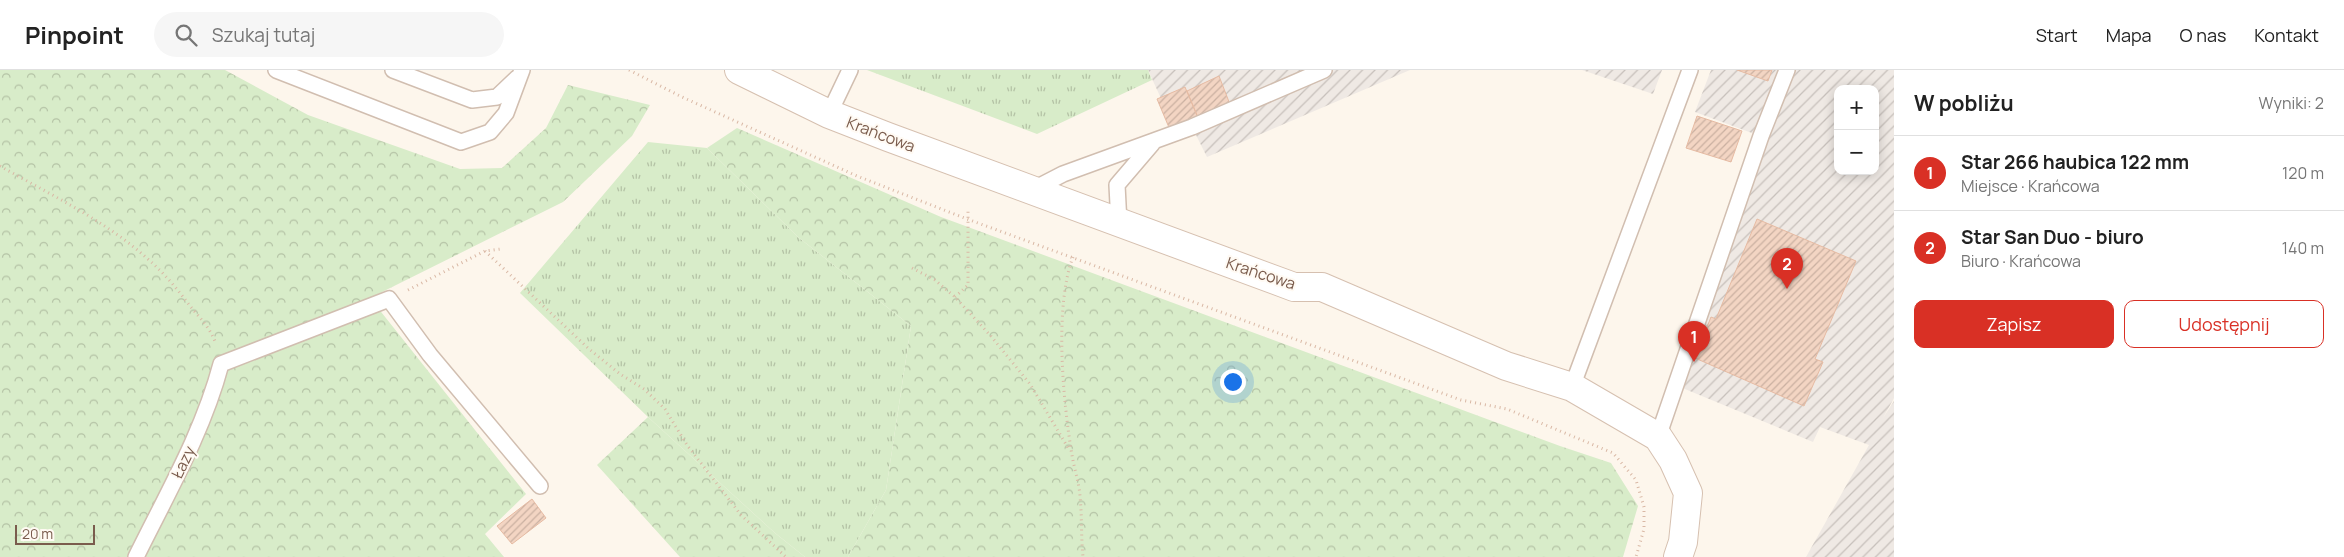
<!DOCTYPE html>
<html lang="pl">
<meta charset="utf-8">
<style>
body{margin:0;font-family:Manrope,sans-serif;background:#f6f6f6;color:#222}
.controls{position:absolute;right:15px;top:15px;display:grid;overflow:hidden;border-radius:10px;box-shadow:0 2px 12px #0003}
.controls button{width:45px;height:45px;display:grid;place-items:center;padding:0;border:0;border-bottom:1px solid #e0e0e0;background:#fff;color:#222;font:25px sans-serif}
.scale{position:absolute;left:15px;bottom:12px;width:80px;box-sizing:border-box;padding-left:5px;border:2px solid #7a5c4d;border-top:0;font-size:14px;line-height:18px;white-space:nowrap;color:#7a5c4d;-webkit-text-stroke:4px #fffaf3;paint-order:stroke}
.you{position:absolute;left:1232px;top:311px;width:18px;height:18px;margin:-12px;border:4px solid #fff;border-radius:50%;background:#1a73e8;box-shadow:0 0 0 8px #1a73e833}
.badge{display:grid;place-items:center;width:32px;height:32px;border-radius:50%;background:#d93025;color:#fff;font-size:16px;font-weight:700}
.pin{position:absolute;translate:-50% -41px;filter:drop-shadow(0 1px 2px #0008)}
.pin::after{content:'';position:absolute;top:26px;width:18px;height:15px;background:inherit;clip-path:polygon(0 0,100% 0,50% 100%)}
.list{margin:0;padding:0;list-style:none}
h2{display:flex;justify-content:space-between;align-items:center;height:65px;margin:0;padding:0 20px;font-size:21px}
h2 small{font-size:16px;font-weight:400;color:#767676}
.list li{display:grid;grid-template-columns:32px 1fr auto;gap:15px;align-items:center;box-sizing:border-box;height:75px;padding:0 20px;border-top:1px solid #e0e0e0}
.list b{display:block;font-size:19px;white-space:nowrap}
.list p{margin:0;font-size:16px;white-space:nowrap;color:#767676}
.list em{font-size:16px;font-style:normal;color:#767676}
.actions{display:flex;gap:10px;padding:15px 20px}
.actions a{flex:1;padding:11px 0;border:1px solid #d93025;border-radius:10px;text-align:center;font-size:18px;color:#d93025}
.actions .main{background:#d93025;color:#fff}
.icon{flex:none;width:28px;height:28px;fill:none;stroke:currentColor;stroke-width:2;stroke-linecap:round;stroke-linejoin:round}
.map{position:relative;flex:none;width:1894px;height:487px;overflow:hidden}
header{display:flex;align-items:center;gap:30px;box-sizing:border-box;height:70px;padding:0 25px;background:#fff;border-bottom:1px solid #e0e0e0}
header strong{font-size:24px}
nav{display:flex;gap:28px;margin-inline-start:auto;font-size:18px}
.search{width:350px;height:45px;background:#f6f6f6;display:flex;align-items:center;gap:12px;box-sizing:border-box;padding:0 18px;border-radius:28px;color:#767676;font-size:19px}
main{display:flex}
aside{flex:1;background:#fff}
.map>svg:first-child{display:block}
</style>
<header>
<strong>Pinpoint</strong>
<div class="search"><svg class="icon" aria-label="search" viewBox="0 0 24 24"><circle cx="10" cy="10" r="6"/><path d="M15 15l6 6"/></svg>Szukaj tutaj</div>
<nav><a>Start</a><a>Mapa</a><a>O nas</a><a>Kontakt</a></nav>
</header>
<main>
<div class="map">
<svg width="1894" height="487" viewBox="0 0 1894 487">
<defs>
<pattern id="industrial-furrows" width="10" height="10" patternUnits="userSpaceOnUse" patternTransform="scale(1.25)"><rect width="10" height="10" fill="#efe9e4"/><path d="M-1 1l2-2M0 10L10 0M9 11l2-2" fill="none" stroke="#c7c0bb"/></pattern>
<pattern id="grass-tufts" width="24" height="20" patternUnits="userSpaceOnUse" patternTransform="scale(1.25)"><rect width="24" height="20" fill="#d8ecc9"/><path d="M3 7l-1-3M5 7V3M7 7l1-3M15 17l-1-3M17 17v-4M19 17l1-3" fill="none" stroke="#b4c2a5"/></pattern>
<pattern id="forest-crowns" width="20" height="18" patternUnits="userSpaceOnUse" patternTransform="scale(1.25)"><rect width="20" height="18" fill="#d8ecc9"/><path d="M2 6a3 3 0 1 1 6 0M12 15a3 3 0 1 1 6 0" fill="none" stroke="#b4c2a5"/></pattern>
<pattern id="building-hatch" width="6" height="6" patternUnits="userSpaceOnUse" patternTransform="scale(1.25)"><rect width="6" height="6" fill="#f3d5c3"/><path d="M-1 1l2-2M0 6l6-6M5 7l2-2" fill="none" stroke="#cab0a1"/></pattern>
</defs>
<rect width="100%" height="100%" fill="#fdf6ec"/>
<!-- industrial -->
<path fill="url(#industrial-furrows)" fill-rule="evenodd" d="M1148,0H1410L1207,87L1192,57L1164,35Z
M1582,0H1662L1653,24Z
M1711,0H1894V328L1883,348L1894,331V487H1806L1869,375L1820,357L1813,372L1680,317L1760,66L1695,42ZM1838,19H1875V101H1838Z"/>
<!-- grass -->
<path fill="url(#grass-tufts)" d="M867,0H1148L1152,10L1037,64Z
M648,72L707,78L798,167L911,256L886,420L848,487H805L775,463L648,347L520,223Z"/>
<!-- forest -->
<path fill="url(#forest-crowns)" d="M0,0H225L308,45L460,99L502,98L546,58L568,15L650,35L632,66L563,132L370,228L526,424L485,464L504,487H0Z
M737,58L941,147L1560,376L1611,393L1638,436L1623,487H848L886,420L911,256L798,167L707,78Z
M648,347L775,463L805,487H680L597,395Z"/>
<!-- building -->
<path fill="url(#building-hatch)" stroke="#e6bba3" d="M1737,0H1772L1768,11Z
M1219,6L1231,37L1199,50L1187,21Z
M1185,17L1201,55L1173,67L1157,29Z
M1697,46L1742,61L1731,92L1686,78Z
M1757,149L1856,191L1815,289L1823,292L1804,336L1695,288L1711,247L1716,249Z
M532,429L546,448L512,474L497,456Z"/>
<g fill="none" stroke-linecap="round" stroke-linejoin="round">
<defs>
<path id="lane" d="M276,0L461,72L490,62L506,43L522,0
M393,0L472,30L497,27L517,8
M829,44L850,0
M1032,120L1063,104L1192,57L1324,0
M1119,154L1117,115L1152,74
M1572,317L1690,0
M1658,367L1761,66L1787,0
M136,487C167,424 203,362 221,294L389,229L430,285L540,416"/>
<path id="secondary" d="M739,0L829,44L888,67L1294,217H1322L1506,296L1572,317L1658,367L1673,390L1688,423L1683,472L1678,487"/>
</defs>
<!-- lane casing -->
<use href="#lane" stroke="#d1beb0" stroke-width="18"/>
<!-- secondary casing -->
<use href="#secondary" stroke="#d6c0b0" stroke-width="30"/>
<!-- path -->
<path stroke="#d9b8a5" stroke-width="3" stroke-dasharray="1 4" stroke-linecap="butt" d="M629,0L682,27L857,106L967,149L1461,330L1507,339L1613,383L1636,410L1644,437V459L1636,487
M0,96C51,125 106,151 149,190C165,204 178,220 190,236C200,248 211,259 216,274
M485,181L589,279L620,304L644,319L665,339L687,375L741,445L786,487
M1073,187C1054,236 1063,332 1072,385C1074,398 1079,412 1080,426C1082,446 1081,467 1083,487
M912,198L935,210L955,227L990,265L1030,314L1070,381
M408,220L485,181L501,179
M955,227L968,215V138"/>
<!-- lane -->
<use href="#lane" stroke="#fff" stroke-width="15"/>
<!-- secondary -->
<use href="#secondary" stroke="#fff" stroke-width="28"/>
</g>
<g text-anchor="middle" stroke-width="4" stroke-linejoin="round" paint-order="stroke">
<!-- street labels -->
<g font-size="16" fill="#7a5c4d" stroke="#fffaf3">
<text transform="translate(881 64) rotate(21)" y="6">Krańcowa</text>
<text transform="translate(1261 203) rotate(18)" y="6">Krańcowa</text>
<text transform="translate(183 392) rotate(-64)" y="6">Łazy</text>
</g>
</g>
</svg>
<div class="controls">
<button>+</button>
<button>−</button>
</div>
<div class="scale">20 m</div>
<div class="you"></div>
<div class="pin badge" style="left:1694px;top:292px">1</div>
<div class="pin badge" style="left:1787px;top:219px">2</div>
</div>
<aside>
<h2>W pobliżu<small>Wyniki: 2</small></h2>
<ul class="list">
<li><span class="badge">1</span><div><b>Star 266 haubica 122 mm</b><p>Miejsce · Krańcowa</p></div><em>120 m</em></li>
<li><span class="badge">2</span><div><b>Star San Duo - biuro</b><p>Biuro · Krańcowa</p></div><em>140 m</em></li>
</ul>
<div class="actions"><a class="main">Zapisz</a><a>Udostępnij</a></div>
</aside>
</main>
